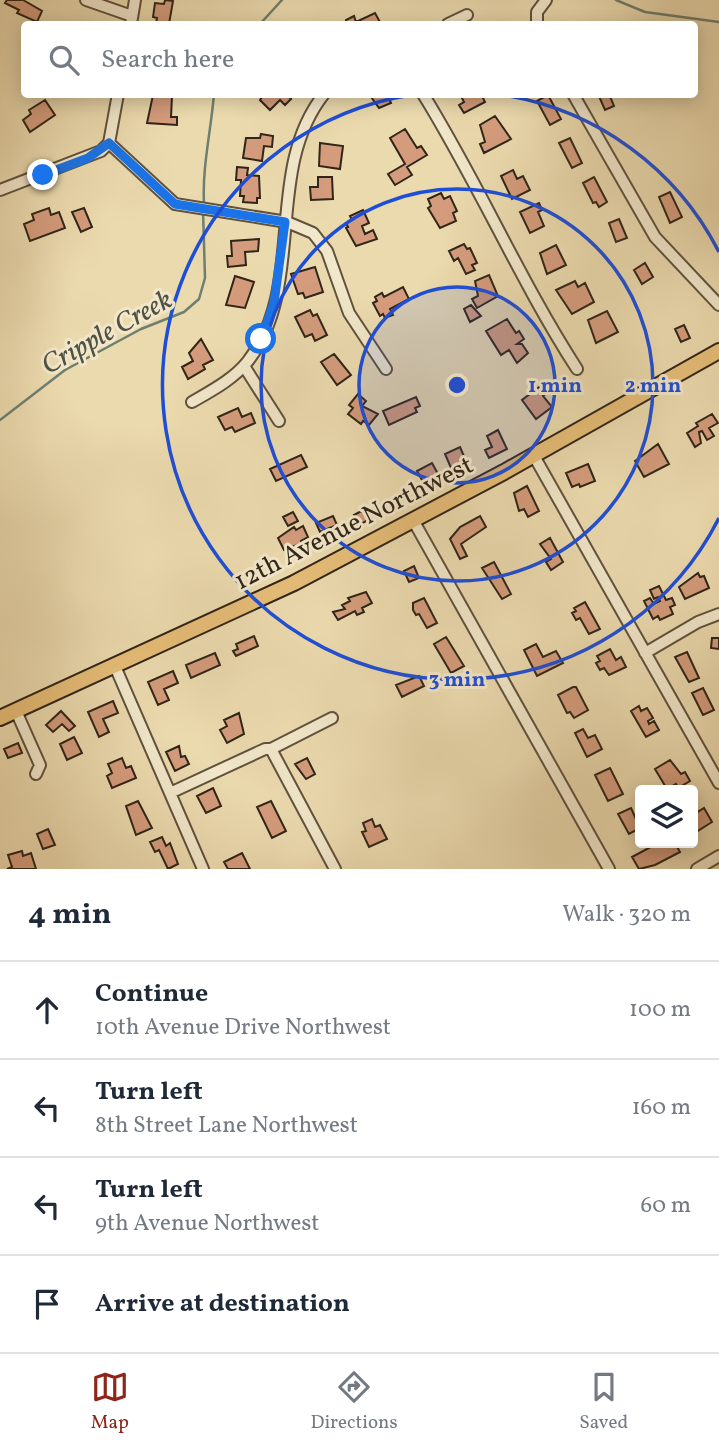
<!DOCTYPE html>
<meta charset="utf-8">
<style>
body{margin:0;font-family:Vollkorn,serif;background:#f2f2f3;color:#1f2937}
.controls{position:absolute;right:21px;bottom:21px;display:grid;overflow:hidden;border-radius:7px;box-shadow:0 4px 18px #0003}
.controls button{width:63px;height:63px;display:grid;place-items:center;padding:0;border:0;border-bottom:2px solid #e0e1e3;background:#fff;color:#1f2937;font:35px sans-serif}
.stop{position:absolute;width:21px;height:21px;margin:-16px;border:5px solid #1a73e8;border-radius:50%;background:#fff}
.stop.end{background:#1a73e8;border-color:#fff;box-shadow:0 2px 7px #0008}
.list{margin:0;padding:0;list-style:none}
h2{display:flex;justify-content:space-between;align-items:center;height:91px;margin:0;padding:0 28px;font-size:30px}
h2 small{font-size:23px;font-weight:400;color:#747a83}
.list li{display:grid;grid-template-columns:46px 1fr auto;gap:21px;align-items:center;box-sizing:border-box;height:98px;padding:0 28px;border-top:2px solid #e0e1e3}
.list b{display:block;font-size:26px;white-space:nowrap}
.list p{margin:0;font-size:23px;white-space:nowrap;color:#747a83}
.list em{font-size:23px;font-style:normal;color:#747a83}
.icon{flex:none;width:38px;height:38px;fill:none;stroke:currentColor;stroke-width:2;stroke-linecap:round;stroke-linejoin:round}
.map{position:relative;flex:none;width:719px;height:869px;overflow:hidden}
.search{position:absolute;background:#fff;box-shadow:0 4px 18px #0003;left:21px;right:21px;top:21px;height:77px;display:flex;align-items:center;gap:18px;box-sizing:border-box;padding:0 24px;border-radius:7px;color:#747a83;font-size:26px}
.sheet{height:483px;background:#fff}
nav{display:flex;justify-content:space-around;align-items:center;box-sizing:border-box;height:98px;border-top:2px solid #e0e1e3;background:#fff;font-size:19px;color:#747a83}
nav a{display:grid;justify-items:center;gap:4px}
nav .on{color:#8f2418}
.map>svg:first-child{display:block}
</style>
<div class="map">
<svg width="719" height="869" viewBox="0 0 719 869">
<rect width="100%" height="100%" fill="#ebdaae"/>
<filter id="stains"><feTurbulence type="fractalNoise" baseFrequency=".00286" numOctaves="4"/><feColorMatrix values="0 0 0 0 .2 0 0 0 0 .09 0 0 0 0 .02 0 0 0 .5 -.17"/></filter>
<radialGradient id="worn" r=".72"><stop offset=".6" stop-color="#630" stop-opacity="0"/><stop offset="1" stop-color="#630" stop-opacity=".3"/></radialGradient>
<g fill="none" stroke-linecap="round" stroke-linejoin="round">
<!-- stream -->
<path stroke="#6e7f70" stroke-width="2.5" d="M616,0L645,12L719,22
M260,24L282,0
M204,204C202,167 211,131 214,94
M0,420L65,370L141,329L184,312L199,299L205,278L203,210"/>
</g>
<!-- building -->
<path fill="#d49c7c" stroke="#302518" stroke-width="2" d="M7,0H23L42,11L37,22L17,13L19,10L5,3Z
M165,0L173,1L169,24L156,23L157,18L153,17L155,3L164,4Z
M375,13L381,24H347L346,20L354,16L356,22Z
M264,94H286L291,99L285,105L280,100L270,110L260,100Z
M369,94H387L391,103L379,108Z
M460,94H481L485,102L464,113L459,105L464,102Z
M598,94H609L614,106L605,110Z
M153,95L172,96L171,117H177V125L147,123Z
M548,95L561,119L550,125L537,101Z
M45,100L55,115L30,132L23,120L31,114L29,110Z
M495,116L511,139L484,153L480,144L485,142L480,125Z
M405,129L417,148L421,146L427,155L407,167L412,175L395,185L388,174L405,164L390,138Z
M261,134L273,136L272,147L264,146L262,161L243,158L246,138H260Z
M570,138L582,163L572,168L559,143Z
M320,143L343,146L340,169L319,166Z
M237,167L248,168L247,175L259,176L260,198H257V203L243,202L244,196H240L241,180H236Z
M513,170L517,179L523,176L530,190L512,199L501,176Z
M318,177H332L333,199L311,200L310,187H318Z
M594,177L607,202L599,207L596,202L593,203L583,183Z
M670,192L682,217L670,223L659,197Z
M441,193L444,199L450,196L457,211L453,213L456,221L440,228L428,208L431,206L428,199Z
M539,203L542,210L538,212L544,226L530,233L520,212Z
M49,208L51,215L59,212L65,228L30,241L24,224L34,220L32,214Z
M84,208L92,227L81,232L72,212Z
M363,210L369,223L362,226L365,234L373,230L377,239L356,246L346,228L348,227L346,223L352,220L350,216Z
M619,219L627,238L616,242L609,223Z
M259,239L258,251L245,252L246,265L228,267L227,256H232L231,241Z
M464,244L467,249L470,248L477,263L472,265L475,270L466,274L458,258L454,261L449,251Z
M556,245L566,265L547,274L540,253Z
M645,263L653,277L642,284L634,270Z
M315,267L323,292L305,298L303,293L298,294L291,274Z
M489,275L498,296L477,308L472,299L478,296L475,281Z
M235,276L254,282L245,308L226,305Z
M575,281L578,287L585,283L594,302L572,314L556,290Z
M403,287L409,299L390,309L393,315L385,318L383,314L380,316L373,303L377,301L375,297L382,293L384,297Z
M471,305L481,316L470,322L464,309Z
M310,310L313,316L317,314L327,335L315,341L312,334L305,337L295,317Z
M607,311L618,332L596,343L588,320Z
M507,319L516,333L519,331L524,339L517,344H522L528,353L517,363L509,350L501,355L486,331Z
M684,325L690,338L681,342L675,329Z
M201,339L213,360L203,365L205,369L188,379L182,367L193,361L189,353Z
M334,354L351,375L337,385L321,362Z
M543,384L549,391L543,396L552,407L536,419L522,400Z
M358,394L366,401L362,406L378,414L369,425L363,421L361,424L348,414L353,408L349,405Z
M416,397L420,406L415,408L417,412L389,425L383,411Z
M238,408L242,417L251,413L255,423L235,432L232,427L225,430L218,417Z
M712,414L718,423L709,428L714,436L707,440L702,431L699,432L701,443L695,447L687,433L698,426L696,423Z
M498,430L507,449L489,458L485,450L492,447L487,436Z
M658,444L669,464L644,477L635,461Z
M460,447L466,461L451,468L445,454Z
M301,455L307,467L276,481L270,469Z
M432,463L438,474L423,482L417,471Z
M588,464L595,481L580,487L579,484L572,487L566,473Z
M527,486L539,511L528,517L524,509L519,511L514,493Z
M367,508L372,518L359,525L354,515Z
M293,512L298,521L288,526L283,517Z
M333,516L337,525L320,532L316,523Z
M480,516L486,527L461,544L467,556L460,559L450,539L460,527Z
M303,526L308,537L301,541L302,543L284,550L278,538L294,527L296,530Z
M550,538L563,562L551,570L546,562L551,559L540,544Z
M494,562L511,594L502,599L482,568Z
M414,566L419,578L409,582L404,571Z
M698,573L700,577L704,576L709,588L685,599L679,587Z
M659,586L666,600L672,598L675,605L670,607L673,614L660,620L658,616L653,619L644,601L650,598L654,604L660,601L658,597L654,599L650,590Z
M366,592L372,603L362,608L364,612L357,615L355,611L338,620L333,612L345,609L342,605L350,601L348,598Z
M424,598L437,623L427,628L419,614L416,615L413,610V603Z
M585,602L600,629L589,634L580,618L576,620L572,613L576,611L574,608Z
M254,636L258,646L236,656L233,651L238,649L236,644Z
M446,637L464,666L451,673L434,644Z
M712,638H719V649L711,648Z
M536,644L543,657L556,651L563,663L537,676L524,650Z
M610,649L616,660L621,657L626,667L609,675L604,668L600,670L596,663L600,661L597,656Z
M687,652L699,678L689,682L675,657Z
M215,653L220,665L191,678L186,665Z
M173,671L178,683L164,689L169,700L158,705L148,682Z
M419,676L424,686L402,697L396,685Z
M573,687H576L588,710L574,718L570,712L567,713L558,695Z
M703,688L714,710L703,715L692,693Z
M113,701L118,713L103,719L109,732L99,737L88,712Z
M639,706L641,711L647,708L653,718L648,721L649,724L654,721L659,730L646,737L631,711Z
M61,711L75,726L69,731L62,724L53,732L46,725Z
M239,713L244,734L227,743L220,730L227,726L224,720Z
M583,729L588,738L595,735L602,749L587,757L575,733Z
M74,737L82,753L67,760L60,744Z
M18,743L22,753L8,758L4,749Z
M179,746L181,757L185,756L189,764L175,771L166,752Z
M122,758L126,768L131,766L136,778L112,788L107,776L112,773L108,764Z
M307,758L315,774L306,779L295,764Z
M670,760L681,774L685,772L690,781L678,788L676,784L667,789L655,769Z
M610,768L623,794L608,801L595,775Z
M213,788L221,806L206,813L197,796Z
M138,801L152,828L136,835L126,806Z
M271,801L286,831L272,838L257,807Z
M631,808L640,828L629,834L618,814Z
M704,808L712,822L693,834V815Z
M372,819L375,827L380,825L387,839L369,847L362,832L366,831L363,823Z
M48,829L55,845L43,849L37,834Z
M162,837L166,846L170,843L178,864L168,869L159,850L155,852L150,842Z
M658,843H675L680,852L655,865L639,869L632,857Z
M22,851L23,856L31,853L36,869H7L12,867L8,855Z
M242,853L250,869H228L224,862Z"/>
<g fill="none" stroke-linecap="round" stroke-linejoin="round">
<defs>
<path id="minor" d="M86,0L132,16
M131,24L135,0
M448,24L467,15
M537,24V12L546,0
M423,94C479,184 520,281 577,369
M573,94L655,237L719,305
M109,143L175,204L287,222L313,233L327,251L349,313L386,369
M0,190L101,151L109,143L118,94
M244,366L279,421
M192,402C211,391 234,379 248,361C307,285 263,171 324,94
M534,456L719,783
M413,520L609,869
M645,653L698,622L719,614
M114,664L203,869
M16,711L40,765L36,774
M271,749L335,869
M170,793L265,749H271L332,718
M697,869L719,856"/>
<path id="major" d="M0,718L294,583L504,472L719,351"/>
</defs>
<!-- minor casing -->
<use href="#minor" stroke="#5f523e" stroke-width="14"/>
<!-- major casing -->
<use href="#major" stroke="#302518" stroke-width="18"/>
<!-- minor -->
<use href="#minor" stroke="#f2e7ca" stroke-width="10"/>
<!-- major -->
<use href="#major" stroke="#e6bd77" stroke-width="14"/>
</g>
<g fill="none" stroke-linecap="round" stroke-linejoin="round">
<!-- route -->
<path stroke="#1a73e8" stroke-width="9" d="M43,175L88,158L109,143L175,204L285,222L274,303L261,339"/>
</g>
<!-- distance rings -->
<circle cx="457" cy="385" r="98" fill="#1d4ed8" fill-opacity=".12"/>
<g fill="none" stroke="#1d4ed8" stroke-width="3.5">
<circle cx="457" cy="385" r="98"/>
<circle cx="457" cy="385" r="196"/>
<path d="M719 518A294 294 0 1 1 411 95M503 95A294 294 0 0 1 719 252"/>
</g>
<g text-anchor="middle" stroke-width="6" stroke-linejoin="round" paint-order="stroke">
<!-- street labels -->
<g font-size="26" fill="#302518" stroke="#f2e7ca">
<text transform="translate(353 522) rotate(-27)" y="9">12th Avenue Northwest</text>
</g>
<!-- water labels -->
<g font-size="28" font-style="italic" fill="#4f5244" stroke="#f2e7ca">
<text transform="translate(106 331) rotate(-29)" y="10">Cripple Creek</text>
</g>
</g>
<circle cx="457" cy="385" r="10" fill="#1d4ed8" stroke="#f2e7ca" stroke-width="3.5"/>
<g font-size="21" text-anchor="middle" font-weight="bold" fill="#1d4ed8" stroke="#f2e7ca" stroke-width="6" stroke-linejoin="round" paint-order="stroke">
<text x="555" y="392">1 min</text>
<text x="653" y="392">2 min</text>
<text x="457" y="686">3 min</text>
</g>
<rect width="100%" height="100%" filter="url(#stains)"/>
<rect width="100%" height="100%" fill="url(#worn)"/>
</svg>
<div class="controls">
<button><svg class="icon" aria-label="layers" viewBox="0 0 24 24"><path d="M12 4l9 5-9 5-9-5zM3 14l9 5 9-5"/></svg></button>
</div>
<div class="stop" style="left:261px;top:339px"></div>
<div class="stop end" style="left:43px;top:175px"></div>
<div class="search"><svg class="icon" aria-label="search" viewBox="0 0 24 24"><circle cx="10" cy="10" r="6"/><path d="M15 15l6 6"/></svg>Search here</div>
</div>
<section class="sheet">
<h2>4 min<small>Walk · 320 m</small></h2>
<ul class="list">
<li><svg class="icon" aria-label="ahead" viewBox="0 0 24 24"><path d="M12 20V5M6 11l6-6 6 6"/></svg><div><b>Continue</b><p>10th Avenue Drive Northwest</p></div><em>100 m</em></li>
<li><svg class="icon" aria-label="left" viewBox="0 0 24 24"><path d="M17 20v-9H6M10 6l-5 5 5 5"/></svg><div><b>Turn left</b><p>8th Street Lane Northwest</p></div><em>160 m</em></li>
<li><svg class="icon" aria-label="left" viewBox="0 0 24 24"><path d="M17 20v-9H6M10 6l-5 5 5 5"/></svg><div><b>Turn left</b><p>9th Avenue Northwest</p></div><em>60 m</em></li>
<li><svg class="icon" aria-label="arrive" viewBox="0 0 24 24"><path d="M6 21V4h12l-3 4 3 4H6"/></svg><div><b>Arrive at destination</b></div></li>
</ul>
</section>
<nav>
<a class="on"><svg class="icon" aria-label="map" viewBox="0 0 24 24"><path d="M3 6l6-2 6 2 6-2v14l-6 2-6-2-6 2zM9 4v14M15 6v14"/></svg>Map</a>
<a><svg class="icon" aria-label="directions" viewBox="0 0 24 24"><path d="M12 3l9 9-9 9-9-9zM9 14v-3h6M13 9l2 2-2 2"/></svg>Directions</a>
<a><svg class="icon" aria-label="saved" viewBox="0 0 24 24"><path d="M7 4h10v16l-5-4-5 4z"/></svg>Saved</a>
</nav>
